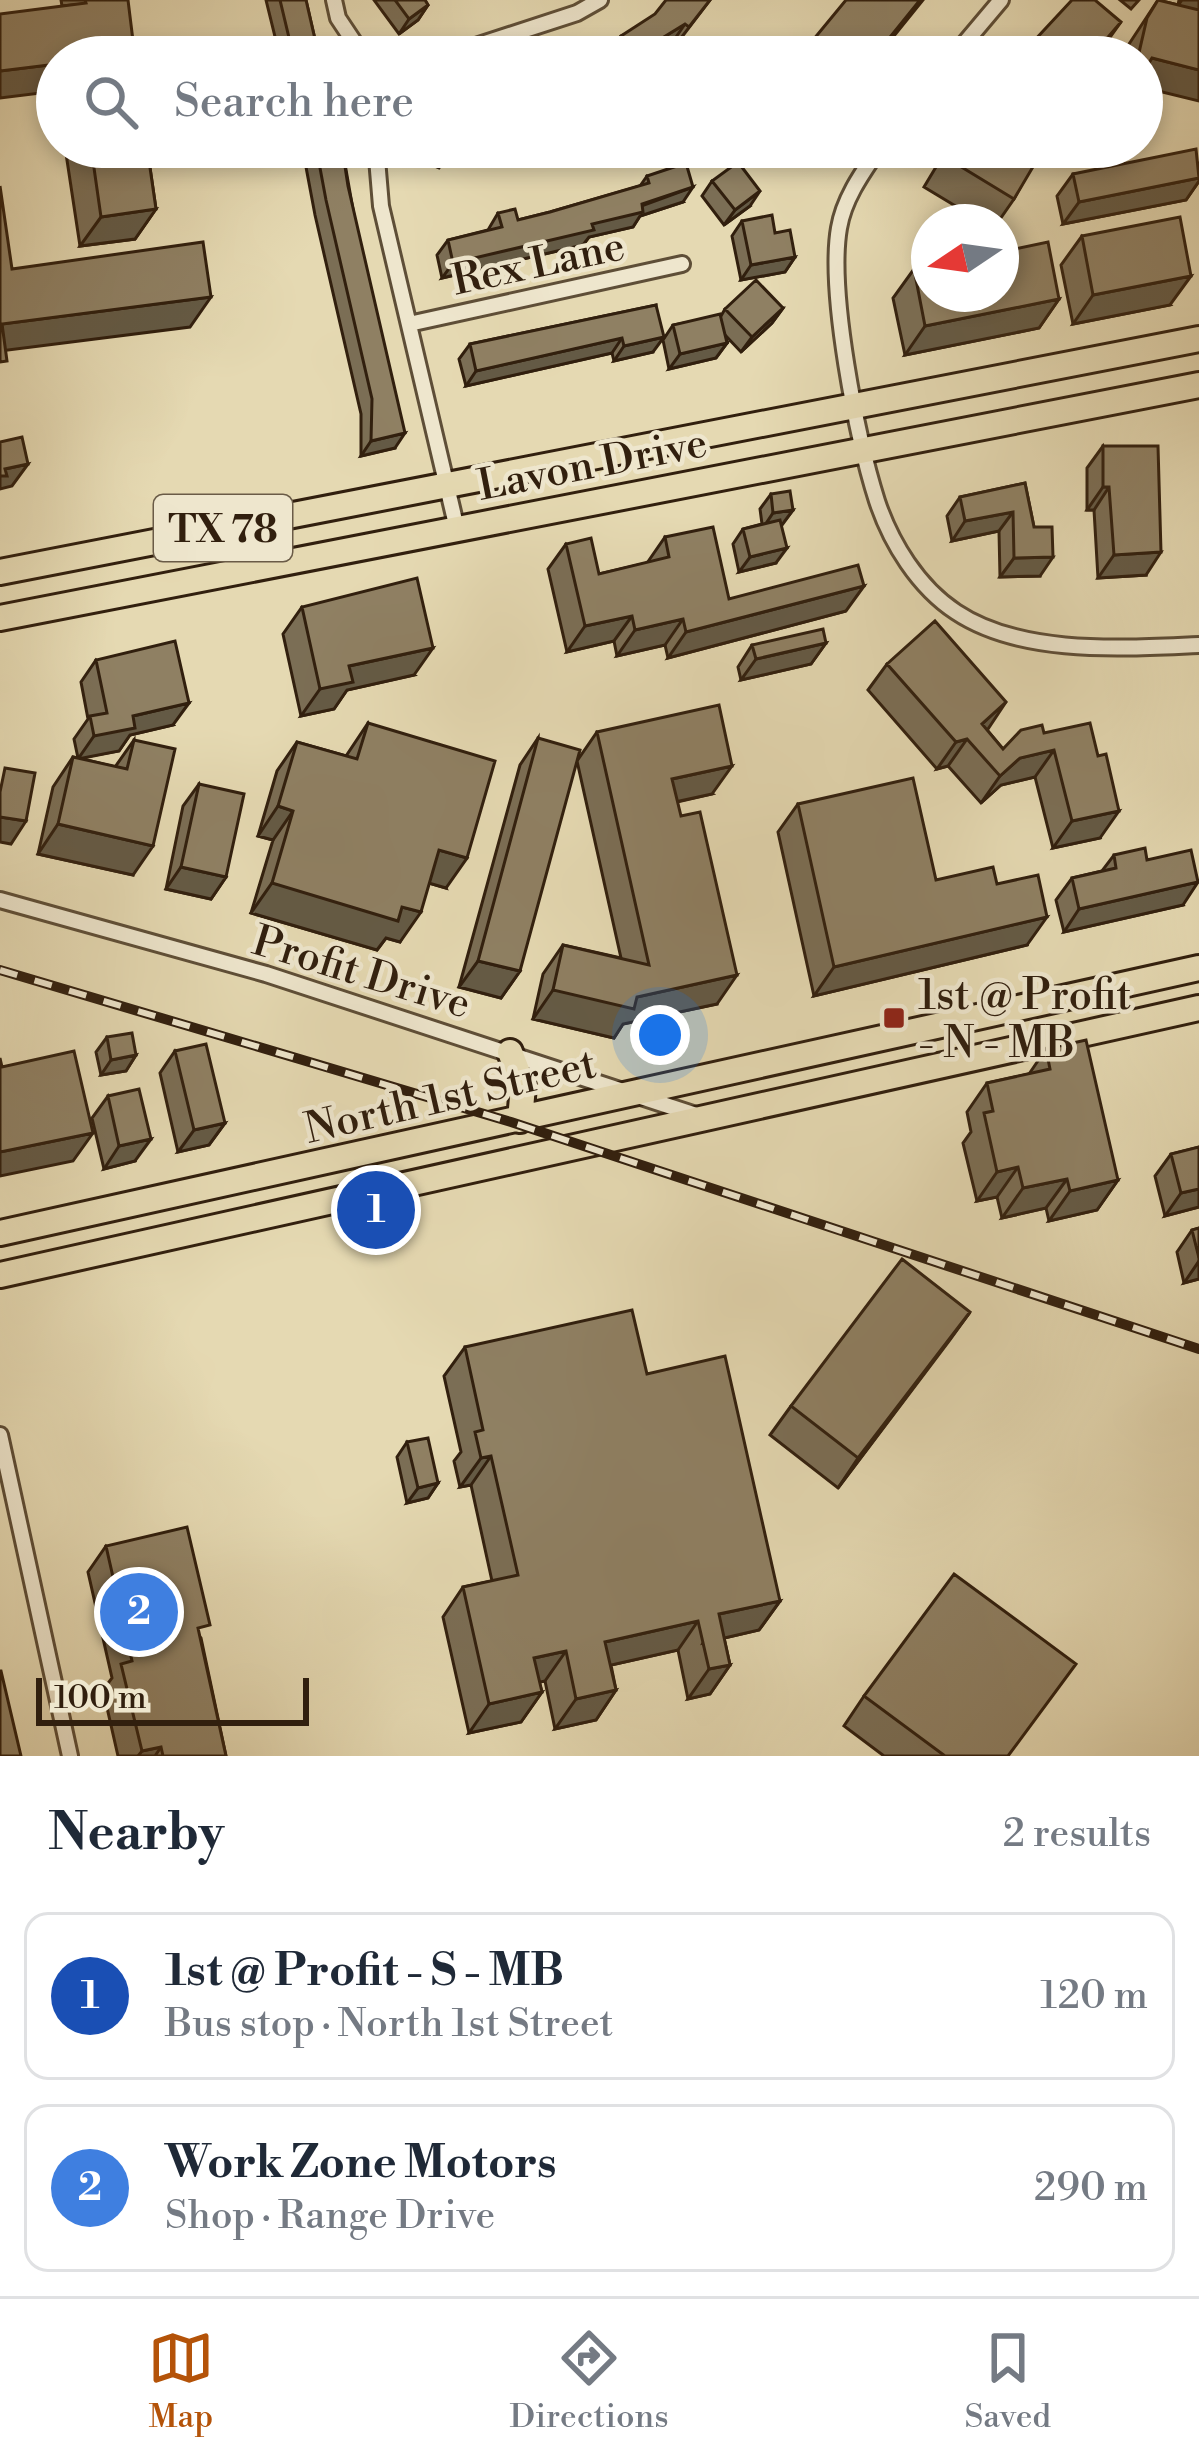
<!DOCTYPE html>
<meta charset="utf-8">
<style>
body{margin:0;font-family:"Libre Bodoni",serif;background:#f2f2f3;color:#1f2937}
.compass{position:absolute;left:911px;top:204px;width:108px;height:108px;border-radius:50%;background:#fff;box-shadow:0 6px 18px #0003;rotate:257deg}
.scale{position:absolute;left:36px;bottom:30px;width:273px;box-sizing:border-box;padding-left:12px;border:6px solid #311f0e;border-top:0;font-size:33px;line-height:42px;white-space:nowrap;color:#311f0e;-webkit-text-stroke:9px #eee6cd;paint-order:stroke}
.you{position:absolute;left:660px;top:1035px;width:42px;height:42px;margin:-30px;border:9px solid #fff;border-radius:50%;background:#1a73e8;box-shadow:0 0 0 18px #1a73e833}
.badge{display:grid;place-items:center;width:78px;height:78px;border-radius:50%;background:#b45309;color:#fff;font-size:39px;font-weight:700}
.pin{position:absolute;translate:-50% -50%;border:6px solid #fff;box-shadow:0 3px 12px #0006}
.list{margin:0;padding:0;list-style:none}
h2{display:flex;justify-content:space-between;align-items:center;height:156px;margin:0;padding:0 48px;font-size:51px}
h2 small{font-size:39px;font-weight:400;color:#747a83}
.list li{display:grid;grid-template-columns:78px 1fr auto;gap:36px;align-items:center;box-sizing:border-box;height:168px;margin:0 24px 24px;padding:0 24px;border:3px solid #e0e1e3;border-radius:24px}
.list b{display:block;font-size:45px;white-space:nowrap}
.list p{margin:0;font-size:39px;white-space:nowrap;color:#747a83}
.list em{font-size:39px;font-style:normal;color:#747a83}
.icon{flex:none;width:66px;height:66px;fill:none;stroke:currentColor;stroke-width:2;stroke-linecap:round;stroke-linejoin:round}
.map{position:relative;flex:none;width:1199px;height:1756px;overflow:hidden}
.search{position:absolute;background:#fff;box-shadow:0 6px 18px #0003;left:36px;right:36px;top:36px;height:132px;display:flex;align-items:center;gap:30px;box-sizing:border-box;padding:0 42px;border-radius:66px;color:#747a83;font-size:45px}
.sheet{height:540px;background:#fff}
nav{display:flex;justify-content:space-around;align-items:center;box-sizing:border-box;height:168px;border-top:3px solid #e0e1e3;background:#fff;font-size:33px;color:#747a83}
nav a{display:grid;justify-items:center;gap:6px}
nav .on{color:#b45309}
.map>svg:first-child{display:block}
</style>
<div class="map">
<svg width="1199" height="1756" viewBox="0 0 1199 1756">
<rect width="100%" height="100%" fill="#e5d9b2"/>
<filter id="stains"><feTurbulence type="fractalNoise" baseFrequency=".00167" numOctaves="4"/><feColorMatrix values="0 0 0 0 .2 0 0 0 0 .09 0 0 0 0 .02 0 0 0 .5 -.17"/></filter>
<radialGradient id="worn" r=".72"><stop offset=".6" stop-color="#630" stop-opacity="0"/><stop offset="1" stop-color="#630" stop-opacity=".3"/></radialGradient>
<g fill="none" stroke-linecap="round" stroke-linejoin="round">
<defs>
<path id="minor" d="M334,0L338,18L364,57
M442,57L577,13L600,0
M953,57L1001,0
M376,147L381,206L457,529
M880,147C863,172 844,198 839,228C828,292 857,438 877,501C891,543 918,587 956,612C1022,656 1124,648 1199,645
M409,324L682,264
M0,900L266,974L696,1115
M0,1435L70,1756"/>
<path id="primary" d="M0,572L1199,339
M0,618L1199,385
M510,1052L523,1086L520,1120
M0,1233L1199,968
M0,1275L1199,1008"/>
</defs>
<!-- minor casing -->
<use href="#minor" stroke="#5e4e37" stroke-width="20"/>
<!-- primary casing -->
<use href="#primary" stroke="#311f0e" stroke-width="30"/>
<!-- minor -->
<use href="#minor" stroke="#eee6cd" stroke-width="14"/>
<!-- primary -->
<use href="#primary" stroke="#e5d9b2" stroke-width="24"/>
<defs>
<path id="rail" d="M0,970L511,1122L1199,1349"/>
</defs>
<!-- rail casing -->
<use href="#rail" stroke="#311f0e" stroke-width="10"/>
<!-- rail -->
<use href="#rail" stroke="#eee6cd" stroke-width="6" stroke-dasharray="18" stroke-linecap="butt"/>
</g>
<!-- wall -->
<path fill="#7b6e55" stroke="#311f0e" stroke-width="3" d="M61,0H128L62,6Z
M266,0H306L317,48L325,57H280Z
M374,0H425L428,5L418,20L399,34Z
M710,0L678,42L674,40L663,47L667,57H614L610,51L621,36Z
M1120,0H1139L1131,9Z
M1158,0L1178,5L1179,0H1199L1142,57H1123L1126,56L1129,44Z
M65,147H147L156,209L135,239L80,246Z
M308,147H342L395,448L361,456V414L315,215L306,167L311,160Z
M948,147H1042L1014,199L998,222H982L924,187Z
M1199,163V181L1186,200L1063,224L1057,196L1073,174Z
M647,176L683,202L640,216L633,227L589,237L583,245L442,278L437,255L448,240L488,230L498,213L518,220L550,212L640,186Z
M712,181L750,206L724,225L702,196Z
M742,221L775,233L795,257L785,272L741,280L732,236Z
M1082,236L1170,305L1073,324L1061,265Z
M914,269L1059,299L1039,328L905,355L893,298Z
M656,305L653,352L614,361L612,353L466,386L459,359L470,344Z
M783,308L772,323L741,352L725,335L727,343L716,358L669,369L663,340L673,325L721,316L725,309Z
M1103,446L1146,575L1098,578L1094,510H1087V468Z
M1025,483L1034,527L1040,576L1000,577L999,531L952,541L947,516L960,497Z
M771,494L793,510L781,525L776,563L739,572L733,544L743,529L762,524L760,509Z
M665,537L729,599L846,611L668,658L665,645L617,656L614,641L567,652L548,569L566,544L599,574L647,563Z
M302,607L414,675L347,690L334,709L301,716L283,634Z
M826,643L811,664L741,680L738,667L752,645Z
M96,660L173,725L130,735L119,751L79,758L115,767L134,740L133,875L38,854L53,787L73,757L78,758L74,739L88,719L81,682Z
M887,664L987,730L1003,749L1044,733L1100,838L1053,848L1035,777L1001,785L981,803L948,766L937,769L868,690Z
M368,723L446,888L429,883L400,942L386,938L377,950L251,913L273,840L258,836L277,771L297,742L346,756Z
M597,732L712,794L677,802L717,1004L623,1024L614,1038L533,1019L543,974L563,945L621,958L577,761Z
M538,738L520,971L501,998L459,987L520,765Z
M199,784L226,877L211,899L166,889L183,806Z
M798,804L936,880L997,884L1027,945L814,996L778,832Z
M1114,855L1147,860L1183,905L1064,932L1056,900L1072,878L1102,871Z
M107,1037L136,1055L126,1071L101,1075L96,1052Z
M1046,1049L1118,1180L1097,1210L1049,1221L1046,1208L1002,1218L997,1197L977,1201L963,1143L971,1132L967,1112L987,1083L1029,1074Z
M175,1051L225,1123L209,1145L178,1152L160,1073Z
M108,1096L135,1161L104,1169L92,1118Z
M1199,1147V1207L1165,1216L1155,1176L1171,1154Z
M1199,1228V1279L1184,1283L1177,1252L1192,1230Z
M970,1312L838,1488L770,1435L791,1406Z
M465,1347L647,1374L780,1601L759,1630L724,1638L730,1665L710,1694L688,1699L678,1650L611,1665L616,1690L596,1720L555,1729L545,1681L539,1682L542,1692L521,1722L469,1733L443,1617L463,1587L492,1581L471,1485L460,1487L454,1461L461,1452L444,1376Z
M407,1442L438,1483L428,1498L407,1503L397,1457Z
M106,1546L201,1638L226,1756H118L103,1690L112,1678L88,1572Z
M864,1696L1009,1756H884L844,1726Z"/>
<!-- shaded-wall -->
<path fill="#645a45" stroke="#311f0e" stroke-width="3" d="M920,0H923L877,57H874Z
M1182,0H1199V14L1177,7Z
M428,5L418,20L399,34L409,19Z
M1121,22L1096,57H1091Z
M685,24L674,40L649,56L659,40Z
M296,45L288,57H284L291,46Z
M1152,58L1199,70V101L1142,87V72Z
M57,64V91L0,98V71Z
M424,147H436L450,153L439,168L416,158Z
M1199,178V181L1186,200L1063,224L1079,202Z
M693,187L683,202L640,216L633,227L589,237L583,245L442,278L453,263L592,224Z
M760,191L750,206L724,225L735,210Z
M156,209L135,239L80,246L101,217Z
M795,257L785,272L741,280L751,265Z
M1191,276L1170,305L1073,324L1093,295Z
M211,297L190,327L0,351L2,324Z
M1059,299L1039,328L905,355L925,326Z
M783,308L772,323L741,352L752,337Z
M664,337L653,352L614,361L624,346Z
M622,338L612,353L466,386L476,371Z
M727,343L716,358L669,369L680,354Z
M405,433L395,448L361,456L371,441Z
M28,464L12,486L0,489V476L5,469Z
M1103,487H1109L1094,510H1087Z
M793,510L782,525L763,528L773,513Z
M1013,512L999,531L952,541L965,521Z
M787,548L776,563L739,572L750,557Z
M1161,552L1146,575L1098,578L1114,555Z
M1053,557L1040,576L1000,577L1014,558Z
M864,586L846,611L668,658L686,632Z
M632,616L614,641L567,652L585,626Z
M683,619L665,645L617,656L635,630Z
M826,643L811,664L741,680L756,659Z
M433,648L414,675L347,690L334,709L301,716L320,689L349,666Z
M1006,702L988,729L971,744L982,724Z
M189,703L173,725L130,735L119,751L78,759L94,736L133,716Z
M967,739L948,766L937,769L956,742Z
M1054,750L1035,777L1001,785L981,803L1000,776L1020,758Z
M732,766L712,794L652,807L672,779Z
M278,806L293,811L273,840L258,836Z
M1119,811L1100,838L1053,848L1072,821Z
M0,817L26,821L11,844L0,842Z
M58,824L153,846L133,875L38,854Z
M439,850L467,858L446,888L418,880Z
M181,867L226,877L211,899L166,889Z
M1198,882L1183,905L1064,932L1079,909Z
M272,883L402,907L421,912L400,942L386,938L377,950L251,913Z
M1047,917L1027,945L814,996L834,967Z
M478,961L520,971L501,998L459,987Z
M737,975L717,1004L623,1024L614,1038L533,1019L553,990L637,997Z
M136,1055L126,1071L101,1075L111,1060Z
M225,1123L209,1145L178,1152L194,1130Z
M93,1133L73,1161L0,1176V1152Z
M151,1139L135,1161L104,1169L119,1146Z
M1018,1167L997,1197L977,1201L997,1172Z
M1067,1179L1046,1208L1002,1218L1023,1188Z
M1118,1180L1097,1210L1049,1221L1070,1191Z
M1199,1189V1207L1165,1216L1181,1193Z
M1199,1261V1279L1184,1283Z
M970,1312L949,1341L838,1488L858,1458Z
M491,1456L471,1485L460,1487L481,1458Z
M438,1483L428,1498L407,1503L418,1488Z
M780,1601L759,1630L703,1643L719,1614Z
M698,1621L678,1650L585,1671L605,1642Z
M566,1651L545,1681L514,1688L534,1658Z
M730,1665L710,1694L688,1699L709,1669Z
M616,1690L596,1720L555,1729L576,1699Z
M542,1692L521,1722L469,1733L489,1704Z
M161,1747L155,1756H138L142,1751Z"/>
<!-- building -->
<path fill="#8f8063" stroke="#311f0e" stroke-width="3" d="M85,0H128L135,57H57V64L0,71V14L86,3Z
M280,0H306L317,48L322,47L325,57H299L296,45L291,46Z
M395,0H425L428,5L409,19Z
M666,0H710L689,27L685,24L659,40L668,55L664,57H634L621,36L655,14Z
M846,0H920L874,57H799Z
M1072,0H1095L1121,22L1091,57H1019Z
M1158,0L1199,10V70L1152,58L1142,74V57H1138L1147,18Z
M607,43L610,57H551Z
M91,147H147L156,209L101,217Z
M322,147H342L348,186L405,433L371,441L372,399L326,200L317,152L323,151Z
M436,147H452L450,153Z
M951,147H1042L1044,148L1014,199L945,157Z
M1196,149L1199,178L1079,202L1073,174Z
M738,162L760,191L735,210L712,181Z
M686,163L693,187L642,204L643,212L592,224L594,230L453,263L448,240L502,227L498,213L515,209L518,220L550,212L649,183L647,176Z
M0,186L12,269L203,242L211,297L2,324L7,361L0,362Z
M772,215L775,233L790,230L795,257L751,265L742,221Z
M1180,217L1191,276L1093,295L1082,236Z
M1048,242L1059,299L925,326L914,269L929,266V294H1001V252Z
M756,280L783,308L752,337L725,309Z
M656,305L664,337L624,346L622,338L476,371L470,344Z
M720,314L727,343L680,354L673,325Z
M22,437L28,464L5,469L7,476H0V442Z
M1103,446H1158L1161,552L1114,555L1109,487H1103Z
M1025,483L1034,527H1052L1053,557L1014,558L1013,512L965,521L960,497Z
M790,491L793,510L773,513L771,494Z
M780,520L787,548L750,557L743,529Z
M713,527L729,599L858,565L864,586L686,632L683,619L635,630L632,616L585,626L566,544L591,538L599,574L669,557L665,537Z
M417,578L433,648L349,666L353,682L320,689L302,607Z
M935,621L1006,702L982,724L1003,749L1021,730L1042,725L1044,733L1090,723L1098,756L1106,754L1119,811L1072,821L1054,750L1020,758L1000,776L967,739L956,742L887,664Z
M823,629L826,643L756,659L752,645Z
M175,641L189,703L133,716L135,728L94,736L90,716L107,713L96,660Z
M719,705L732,766L672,779L681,816L700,812L737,975L637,997L634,1009L553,990L563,945L649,965L597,732Z
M368,723L495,761L467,858L439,850L421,912L402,907L398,921L272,883L293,811L278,806L297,742L357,759Z
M538,738L580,750L520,971L478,961Z
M134,740L175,749L153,846L58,824L73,757L127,769Z
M5,768L35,773L26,821L0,817V792Z
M913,778L936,880L993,867L997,884L1038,875L1047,917L834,967L798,804Z
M199,784L244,794L226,877L181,867Z
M1145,848L1147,860L1191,850L1198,882L1079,909L1072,878L1116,868L1114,855Z
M132,1033L136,1055L111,1060L107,1037Z
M1086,1040L1118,1180L1070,1191L1067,1179L1023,1188L1018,1167L997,1172L984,1113L993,1111L987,1083L1050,1069L1046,1049Z
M206,1044L225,1123L194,1130L175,1051Z
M74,1051L93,1133L0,1152V1058L2,1067Z
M139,1089L151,1139L119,1146L108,1096Z
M1199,1147V1189L1181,1193L1171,1154Z
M1199,1228V1258L1192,1230Z
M902,1259L970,1312L858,1458L791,1406Z
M632,1310L647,1374L725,1356L780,1601L719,1614L730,1665L709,1669L698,1621L605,1642L616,1690L576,1699L566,1651L534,1658L542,1692L489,1704L463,1587L518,1575L491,1456L481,1458L475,1432L483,1430L465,1347Z
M428,1438L438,1483L418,1488L407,1442Z
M187,1527L210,1625L198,1628L226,1756H163L161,1747L142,1751L121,1664L132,1661L106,1546Z
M954,1574L1076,1664L1008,1756H945L864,1696Z
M0,1671H1L21,1756H0Z"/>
<!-- markers -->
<rect fill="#8f2418" stroke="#eee6cd" stroke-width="4.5" x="882" y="1006" width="24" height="24" rx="6"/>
<g text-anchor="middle" stroke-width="9" stroke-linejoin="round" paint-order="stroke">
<!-- shield labels -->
<rect fill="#eee6cd" stroke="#6a5b47" stroke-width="3" x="154" y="495" width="138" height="66" rx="9"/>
<g font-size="39" font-weight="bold" fill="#311f0e">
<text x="223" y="542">TX 78</text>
</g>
<!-- street labels -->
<g font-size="42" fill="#311f0e" stroke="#eee6cd">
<text transform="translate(538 262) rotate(-12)" y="15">Rex Lane</text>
<text transform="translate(592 463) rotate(-11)" y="15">Lavon Drive</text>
<text transform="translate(362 971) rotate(17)" y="15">Profit Drive</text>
<text transform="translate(450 1095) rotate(-13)" y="15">North 1st Street</text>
</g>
<!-- poi labels -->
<g font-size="42" fill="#311f0e" stroke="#eee6cd" text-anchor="start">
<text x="918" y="1009">1st @ Profit<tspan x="918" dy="48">- N - MB</tspan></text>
</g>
</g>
<rect width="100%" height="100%" filter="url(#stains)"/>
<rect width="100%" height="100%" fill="url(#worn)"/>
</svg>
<svg class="compass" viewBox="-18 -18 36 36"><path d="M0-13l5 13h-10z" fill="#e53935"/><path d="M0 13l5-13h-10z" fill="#747a83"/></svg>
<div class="scale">100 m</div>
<div class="you"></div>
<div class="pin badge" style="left:376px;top:1210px;background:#1a4fb4">1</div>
<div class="pin badge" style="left:139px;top:1612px;background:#3f7fe0">2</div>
<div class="search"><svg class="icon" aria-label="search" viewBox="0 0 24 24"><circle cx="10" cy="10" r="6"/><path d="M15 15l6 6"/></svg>Search here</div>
</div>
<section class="sheet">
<h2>Nearby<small>2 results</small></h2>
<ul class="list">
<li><span class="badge" style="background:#1a4fb4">1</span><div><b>1st @ Profit - S - MB</b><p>Bus stop · North 1st Street</p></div><em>120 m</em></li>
<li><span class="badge" style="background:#3f7fe0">2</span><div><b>Work Zone Motors</b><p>Shop · Range Drive</p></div><em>290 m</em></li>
</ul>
</section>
<nav>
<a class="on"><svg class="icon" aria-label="map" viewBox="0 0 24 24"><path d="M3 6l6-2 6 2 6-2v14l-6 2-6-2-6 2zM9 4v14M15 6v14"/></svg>Map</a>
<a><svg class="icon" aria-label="directions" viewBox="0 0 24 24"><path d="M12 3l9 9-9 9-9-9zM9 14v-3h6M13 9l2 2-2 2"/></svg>Directions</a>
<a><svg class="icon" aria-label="saved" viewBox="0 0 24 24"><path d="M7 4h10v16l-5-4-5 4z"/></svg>Saved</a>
</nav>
